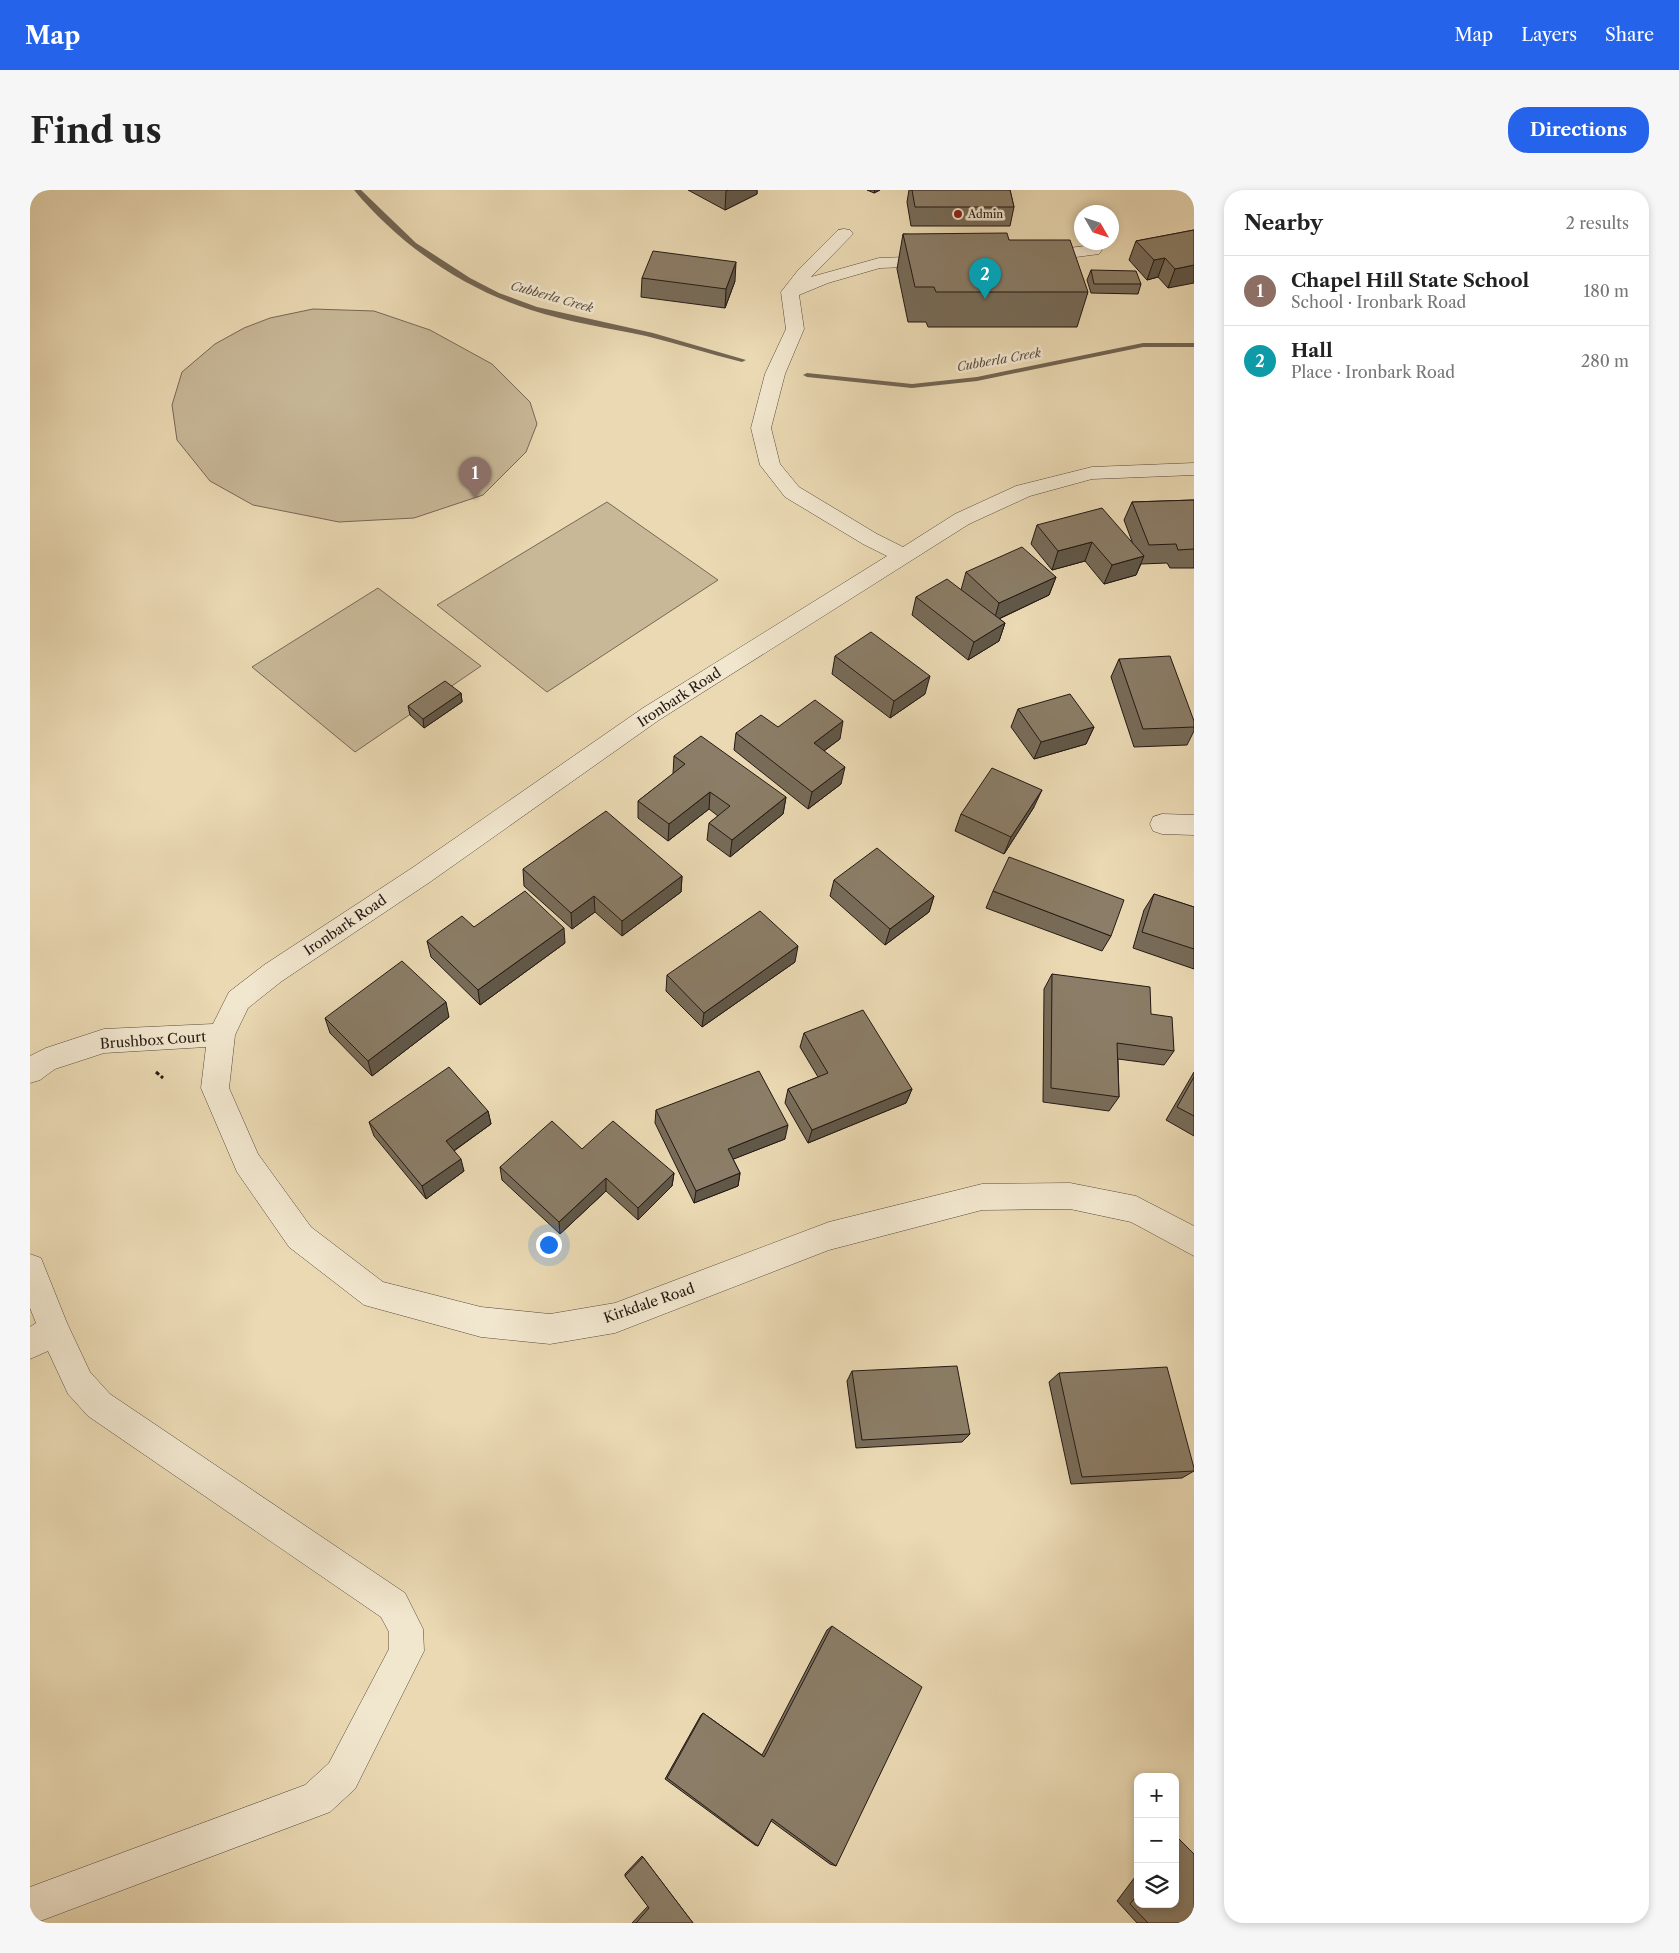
<!DOCTYPE html>
<meta charset="utf-8">
<style>
body{margin:0;font-family:"Libre Caslon Text",serif;background:#f6f6f6;color:#222}
.controls{position:absolute;right:15px;bottom:15px;display:grid;overflow:hidden;border-radius:10px;box-shadow:0 2px 8px #0003}
.controls button{width:45px;height:45px;display:grid;place-items:center;padding:0;border:0;border-bottom:1px solid #e0e0e0;background:#fff;color:#222;font:25px sans-serif}
.compass{position:absolute;left:1044px;top:15px;width:45px;height:45px;border-radius:50%;background:#fff;box-shadow:0 2px 8px #0003;rotate:129deg}
.you{position:absolute;left:518px;top:1054px;width:18px;height:18px;margin:-12px;border:4px solid #fff;border-radius:50%;background:#1a73e8;box-shadow:0 0 0 8px #1a73e833}
.badge{display:grid;place-items:center;width:32px;height:32px;border-radius:50%;background:#2563eb;color:#fff;font-size:16px;font-weight:700}
.pin{position:absolute;translate:-50% -41px;filter:drop-shadow(0 1px 2px #0008)}
.pin::after{content:'';position:absolute;top:26px;width:18px;height:15px;background:inherit;clip-path:polygon(0 0,100% 0,50% 100%)}
.list{margin:0;padding:0;list-style:none}
h2{display:flex;justify-content:space-between;align-items:center;height:65px;margin:0;padding:0 20px;font-size:21px}
h2 small{font-size:16px;font-weight:400;color:#767676}
.list li{display:grid;grid-template-columns:32px 1fr auto;gap:15px;align-items:center;box-sizing:border-box;height:70px;padding:0 20px;border-top:1px solid #e0e0e0}
.list b{display:block;font-size:19px;white-space:nowrap}
.list p{margin:0;font-size:16px;white-space:nowrap;color:#767676}
.list em{font-size:16px;font-style:normal;color:#767676}
.icon{flex:none;width:28px;height:28px;fill:none;stroke:currentColor;stroke-width:2;stroke-linecap:round;stroke-linejoin:round}
.map{position:relative;flex:none;width:1164px;height:1733px;overflow:hidden;border-radius:20px}
header{display:flex;align-items:center;gap:30px;box-sizing:border-box;height:70px;padding:0 25px;background:#2563eb;color:#fff}
header strong{font-size:24px}
nav{display:flex;gap:28px;margin-inline-start:auto;font-size:18px}
.intro{display:flex;align-items:center;justify-content:space-between;box-sizing:border-box;height:120px;padding:0 30px}
h1{margin:0;font-size:35px}
.button{padding:12px 22px;border-radius:20px;background:#2563eb;color:#fff;font-size:18px;font-weight:700}
main{display:flex;gap:30px;padding:0 30px}
aside{flex:1;background:#fff;border-radius:20px;box-shadow:0 2px 8px #0003}
.map>svg:first-child{display:block}
</style>
<header>
<strong>Map</strong>
<nav><a>Map</a><a>Layers</a><a>Share</a></nav>
</header>
<div class="intro"><h1>Find us</h1><a class="button">Directions</a></div>
<main>
<div class="map">
<svg width="1164" height="1733" viewBox="0 0 1164 1733">
<rect width="100%" height="100%" fill="#ead9b3"/>
<filter id="stains"><feTurbulence type="fractalNoise" baseFrequency=".004" numOctaves="4"/><feColorMatrix values="0 0 0 0 .2 0 0 0 0 .09 0 0 0 0 .02 0 0 0 .5 -.17"/></filter>
<radialGradient id="worn" r=".72"><stop offset=".6" stop-color="#630" stop-opacity="0"/><stop offset="1" stop-color="#630" stop-opacity=".3"/></radialGradient>
<!-- green -->
<path fill="#c8b898" stroke="#766856" d="M283,119L344,121L400,140L462,174L500,212L507,234L496,262L453,305L384,328L309,332L223,315L180,291L147,250L142,215L152,182L185,154L214,138L240,128Z
M577,312L688,390L517,502L407,415Z
M348,398L451,476L325,562L222,477Z"/>
<g fill="none" stroke-linecap="round" stroke-linejoin="round">
<!-- stream -->
<path fill="#736553" fill-rule="evenodd" d="M324,0H331L386,53L440,88L469,103L507,117L623,143L716,170L712,172C680,164 648,154 616,146C578,138 538,132 501,120C432,98 370,55 324,0Z
M1113,153H1164V157H1113L947,191L882,198L777,187L773,185L777,183L882,194L947,187Z"/>
<defs>
<path id="minor" d="M814,39L820,40L823,44L781,87L849,68L905,66L911,67L914,71L911,75L905,76L850,78L798,93L769,105L774,139L755,184L741,238L750,274L769,297L847,344L873,357L925,324L986,296L1062,277L1164,273V285L1062,289L1000,306L939,334L629,530L400,692L252,791L218,818L205,845L199,898L228,964L281,1037L353,1092L451,1117L520,1124L585,1113L799,1032L952,994L1040,993L1106,1006L1164,1036V1066L1101,1032L1040,1019L952,1020L799,1060L585,1143L520,1154L451,1147L334,1115L259,1057L207,982L171,898L176,857L74,863L25,879L10,890L0,893V866L16,858L74,839L183,834L199,802L234,775L382,678L613,518L857,366L833,354L755,307L730,275L721,238L735,184L756,139L751,102L769,79L808,40Z
M1063,55L1069,56L1072,60L1069,64L1008,72L1002,71L999,67L1002,63L1008,62Z
M1132,624L1164,625V645L1132,644L1123,641L1120,634L1123,627Z
M0,1064L11,1068L37,1133L60,1182L80,1204L375,1403L393,1439L394,1461L325,1599L300,1622L5,1733H0V1697L275,1595L299,1573L359,1459V1442L351,1427L58,1226L38,1204L18,1161L0,1169V1137L6,1133L0,1118Z"/>
</defs>
<!-- minor casing -->
<use href="#minor" stroke="#56493c" stroke-width="1"/>
<!-- path -->
<path stroke="#241914" stroke-width="3" stroke-dasharray="4 2.5" stroke-linecap="butt" d="M126,882L133,888"/>
<!-- minor -->
<use href="#minor" fill="#f1e6ce" fill-rule="evenodd"/>
</g>
<!-- wall -->
<path fill="#786c59" stroke="#241914" d="M658,0H727V4L695,20Z
M837,0H850L844,3Z
M879,0H980L984,17L980,36H881L877,12Z
M1164,40L1138,98L1128,87L1117,90L1099,70L1106,51Z
M873,44L979,50L1058,102L1047,137H898L896,132H878L867,79Z
M1061,80L1111,94L1108,104L1061,103L1057,90Z
M612,88L705,91L695,118L611,107Z
M1164,310V378H1140L1137,373L1111,374L1106,385L1074,394L1055,371L1022,380L1001,354L1007,335L1103,354L1094,330L1102,312Z
M936,382L1026,387L1019,405L969,429L975,433L969,451L938,470L882,425L886,407L931,400Z
M805,466L895,504L860,528L802,484Z
M1089,469L1164,531V541L1157,555L1104,557L1081,487Z
M431,503L432,512L394,538L380,525L378,516Z
M988,519L1064,537L1056,554L1004,569L981,537Z
M748,537L810,549L794,561L811,594L778,619L704,560L706,543Z
M644,566L756,607L753,624L700,667L677,650L679,633L688,626L679,619L638,651L608,628V611L643,584Z
M1004,617L974,664L925,641L931,624Z
M493,679L652,686L651,702L592,746L565,722L542,739L494,696Z
M804,690L904,706L899,722L855,755L800,706Z
M963,701L1081,746L1072,761L956,718Z
M1124,704L1164,717V779L1103,758L1114,720Z
M444,737L535,753L450,815L401,767L397,751Z
M765,772L672,837L636,801L637,785Z
M1022,784L1121,824L1144,861L1134,875L1088,869L1089,907L1079,921L1013,912L1014,799Z
M419,827L342,886L300,843L295,828Z
M774,843L882,899L876,913L778,953L755,913L758,899L788,887L770,857Z
M1164,882V946L1136,930Z
M626,920L755,949L703,969L710,983L708,996L664,1013L625,933Z
M458,921L461,934L424,961L434,981L396,1009L344,946L339,932Z
M552,959L644,983L642,996L608,1030L576,1001L530,1044L472,990L470,977Z
M822,1181L940,1244L932,1252L826,1258L817,1191Z
M1029,1183L1164,1278V1281L1152,1288L1041,1294L1019,1192Z
M802,1436L806,1676L800,1674L741,1631L728,1656L725,1655L635,1589L671,1525L673,1523L732,1565L797,1440Z
M1145,1648L1149,1649L1164,1733H1107L1087,1711L1108,1683V1714H1145Z
M612,1666L663,1733H602L618,1716L595,1686V1684Z"/>
<!-- shaded-wall -->
<path fill="#615848" stroke="#241914" d="M699,0H727V4L695,20L696,1Z
M845,0H850L844,3Z
M1135,68L1128,87L1117,90L1124,70Z
M706,72L705,91L695,118L696,99Z
M1164,75V93L1138,98L1145,79Z
M1062,352L1055,371L1022,380L1028,361Z
M1114,366L1106,385L1074,394L1082,375Z
M1026,387L1019,405L964,431L969,413Z
M975,433L969,451L938,470L944,452Z
M900,486L895,504L860,528L864,511Z
M431,503L432,512L394,538L393,529Z
M813,531L810,549L780,571L784,553Z
M1064,537L1056,554L1004,569L1011,552Z
M815,577L811,594L778,619L782,602Z
M1012,600L1004,617L974,664L981,647Z
M680,602L679,619L638,651L639,634Z
M756,607L753,624L700,667L702,650Z
M652,686L651,702L592,746V731Z
M564,706L565,722L542,739L541,723Z
M904,706L899,722L855,755L860,739Z
M534,738L535,753L450,815L448,800Z
M768,756L765,772L672,837L674,823Z
M416,812L419,827L342,886L338,871Z
M882,899L876,913L778,953L782,940Z
M458,921L461,934L419,964L416,951Z
M758,935L755,949L696,972L698,959Z
M431,969L434,981L396,1009L392,996Z
M644,983L642,996L608,1030V1018Z
M710,983L708,996L664,1013L666,1001Z
M576,988V1001L530,1044L529,1032Z"/>
<!-- building -->
<path fill="#8b7d67" stroke="#241914" d="M882,0H980L984,17H885Z
M1164,40V75L1145,79L1135,68L1124,70L1106,51Z
M977,43L979,50H1040L1058,102H906L904,97H885L873,44Z
M623,61L706,72L696,99L612,88Z
M1061,80L1106,81L1111,94H1064Z
M1164,310V359L1148,360L1146,354L1119,355L1102,312Z
M1072,318L1114,366L1082,375L1062,352L1028,361L1007,335Z
M992,357L1026,387L969,413L936,382Z
M917,389L975,433L944,452L886,407Z
M841,442L900,486L864,511L805,466Z
M1140,466L1164,531V537L1113,539L1089,469Z
M415,491L431,503L393,529L378,516Z
M1040,504L1064,537L1011,552L988,519Z
M785,510L813,531L784,553L815,577L782,602L706,543L731,525L748,537Z
M671,546L756,607L702,650L679,633L700,616L680,602L639,634L608,611L655,574L644,566Z
M962,578L1012,600L981,647L931,624Z
M576,621L652,686L592,731L564,706L541,723L493,679Z
M847,658L904,706L860,739L804,690Z
M979,667L1094,710L1081,746L963,701Z
M495,701L534,738L448,800L397,751L432,726L444,737Z
M1124,704L1164,717V759L1112,742Z
M730,721L768,756L674,823L637,785Z
M372,771L416,812L338,871L295,828Z
M1022,784L1120,797L1121,824L1142,827L1144,861L1087,853L1089,907L1021,898Z
M833,820L882,899L782,940L758,899L798,883L774,843Z
M419,877L458,921L416,951L431,969L392,996L339,932Z
M729,881L758,935L698,959L710,983L666,1001L626,920Z
M1164,887V926L1147,917Z
M522,931L552,959L583,931L644,983L608,1018L576,988L529,1032L470,977Z
M927,1176L940,1244L832,1250L822,1181Z
M1137,1177L1164,1278V1281L1052,1287L1029,1183Z
M802,1436L892,1497L806,1676L742,1629L728,1656L637,1588L673,1523L734,1567Z
M1149,1649L1164,1664V1733H1118L1100,1714L1108,1704V1714H1145V1653Z
M613,1667L663,1733H606L619,1718L595,1686Z"/>
<!-- markers -->
<circle fill="#8f2418" stroke="#f1e6ce" stroke-width="2" cx="928" cy="24" r="5"/>
<g text-anchor="middle" stroke-width="5" stroke-linejoin="round" paint-order="stroke">
<!-- far-poi labels -->
<g font-size="11" fill="#241914" stroke="#f1e6ce" text-anchor="start">
<text x="938" y="28">Admin</text>
</g>
<!-- far-water labels -->
<g font-size="12" font-style="italic" fill="#584c3e" stroke="#f1e6ce">
<text transform="translate(522 107) rotate(16)" y="4">Cubberla Creek</text>
<text transform="translate(969 170) rotate(-10)" y="4">Cubberla Creek</text>
</g>
<!-- street labels -->
<g font-size="14" fill="#241914" stroke="#f1e6ce">
<text transform="translate(649 507) rotate(-33)" y="5">Ironbark Road</text>
<text transform="translate(315 735) rotate(-34)" y="5">Ironbark Road</text>
<text transform="translate(123 850) rotate(-4)" y="5">Brushbox Court</text>
<text transform="translate(619 1113) rotate(-19)" y="5">Kirkdale Road</text>
</g>
</g>
<rect width="100%" height="100%" filter="url(#stains)"/>
<rect width="100%" height="100%" fill="url(#worn)"/>
</svg>
<div class="controls">
<button>+</button>
<button>−</button>
<button><svg class="icon" aria-label="layers" viewBox="0 0 24 24"><path d="M12 4l9 5-9 5-9-5zM3 14l9 5 9-5"/></svg></button>
</div>
<svg class="compass" viewBox="-18 -18 36 36"><path d="M0-13l5 13h-10z" fill="#e53935"/><path d="M0 13l5-13h-10z" fill="#767676"/></svg>
<div class="you"></div>
<div class="pin badge" style="left:445px;top:308px;background:#8d6e63">1</div>
<div class="pin badge" style="left:955px;top:109px;background:#0f9aa8">2</div>
</div>
<aside>
<h2>Nearby<small>2 results</small></h2>
<ul class="list">
<li><span class="badge" style="background:#8d6e63">1</span><div><b>Chapel Hill State School</b><p>School · Ironbark Road</p></div><em>180 m</em></li>
<li><span class="badge" style="background:#0f9aa8">2</span><div><b>Hall</b><p>Place · Ironbark Road</p></div><em>280 m</em></li>
</ul>
</aside>
</main>
